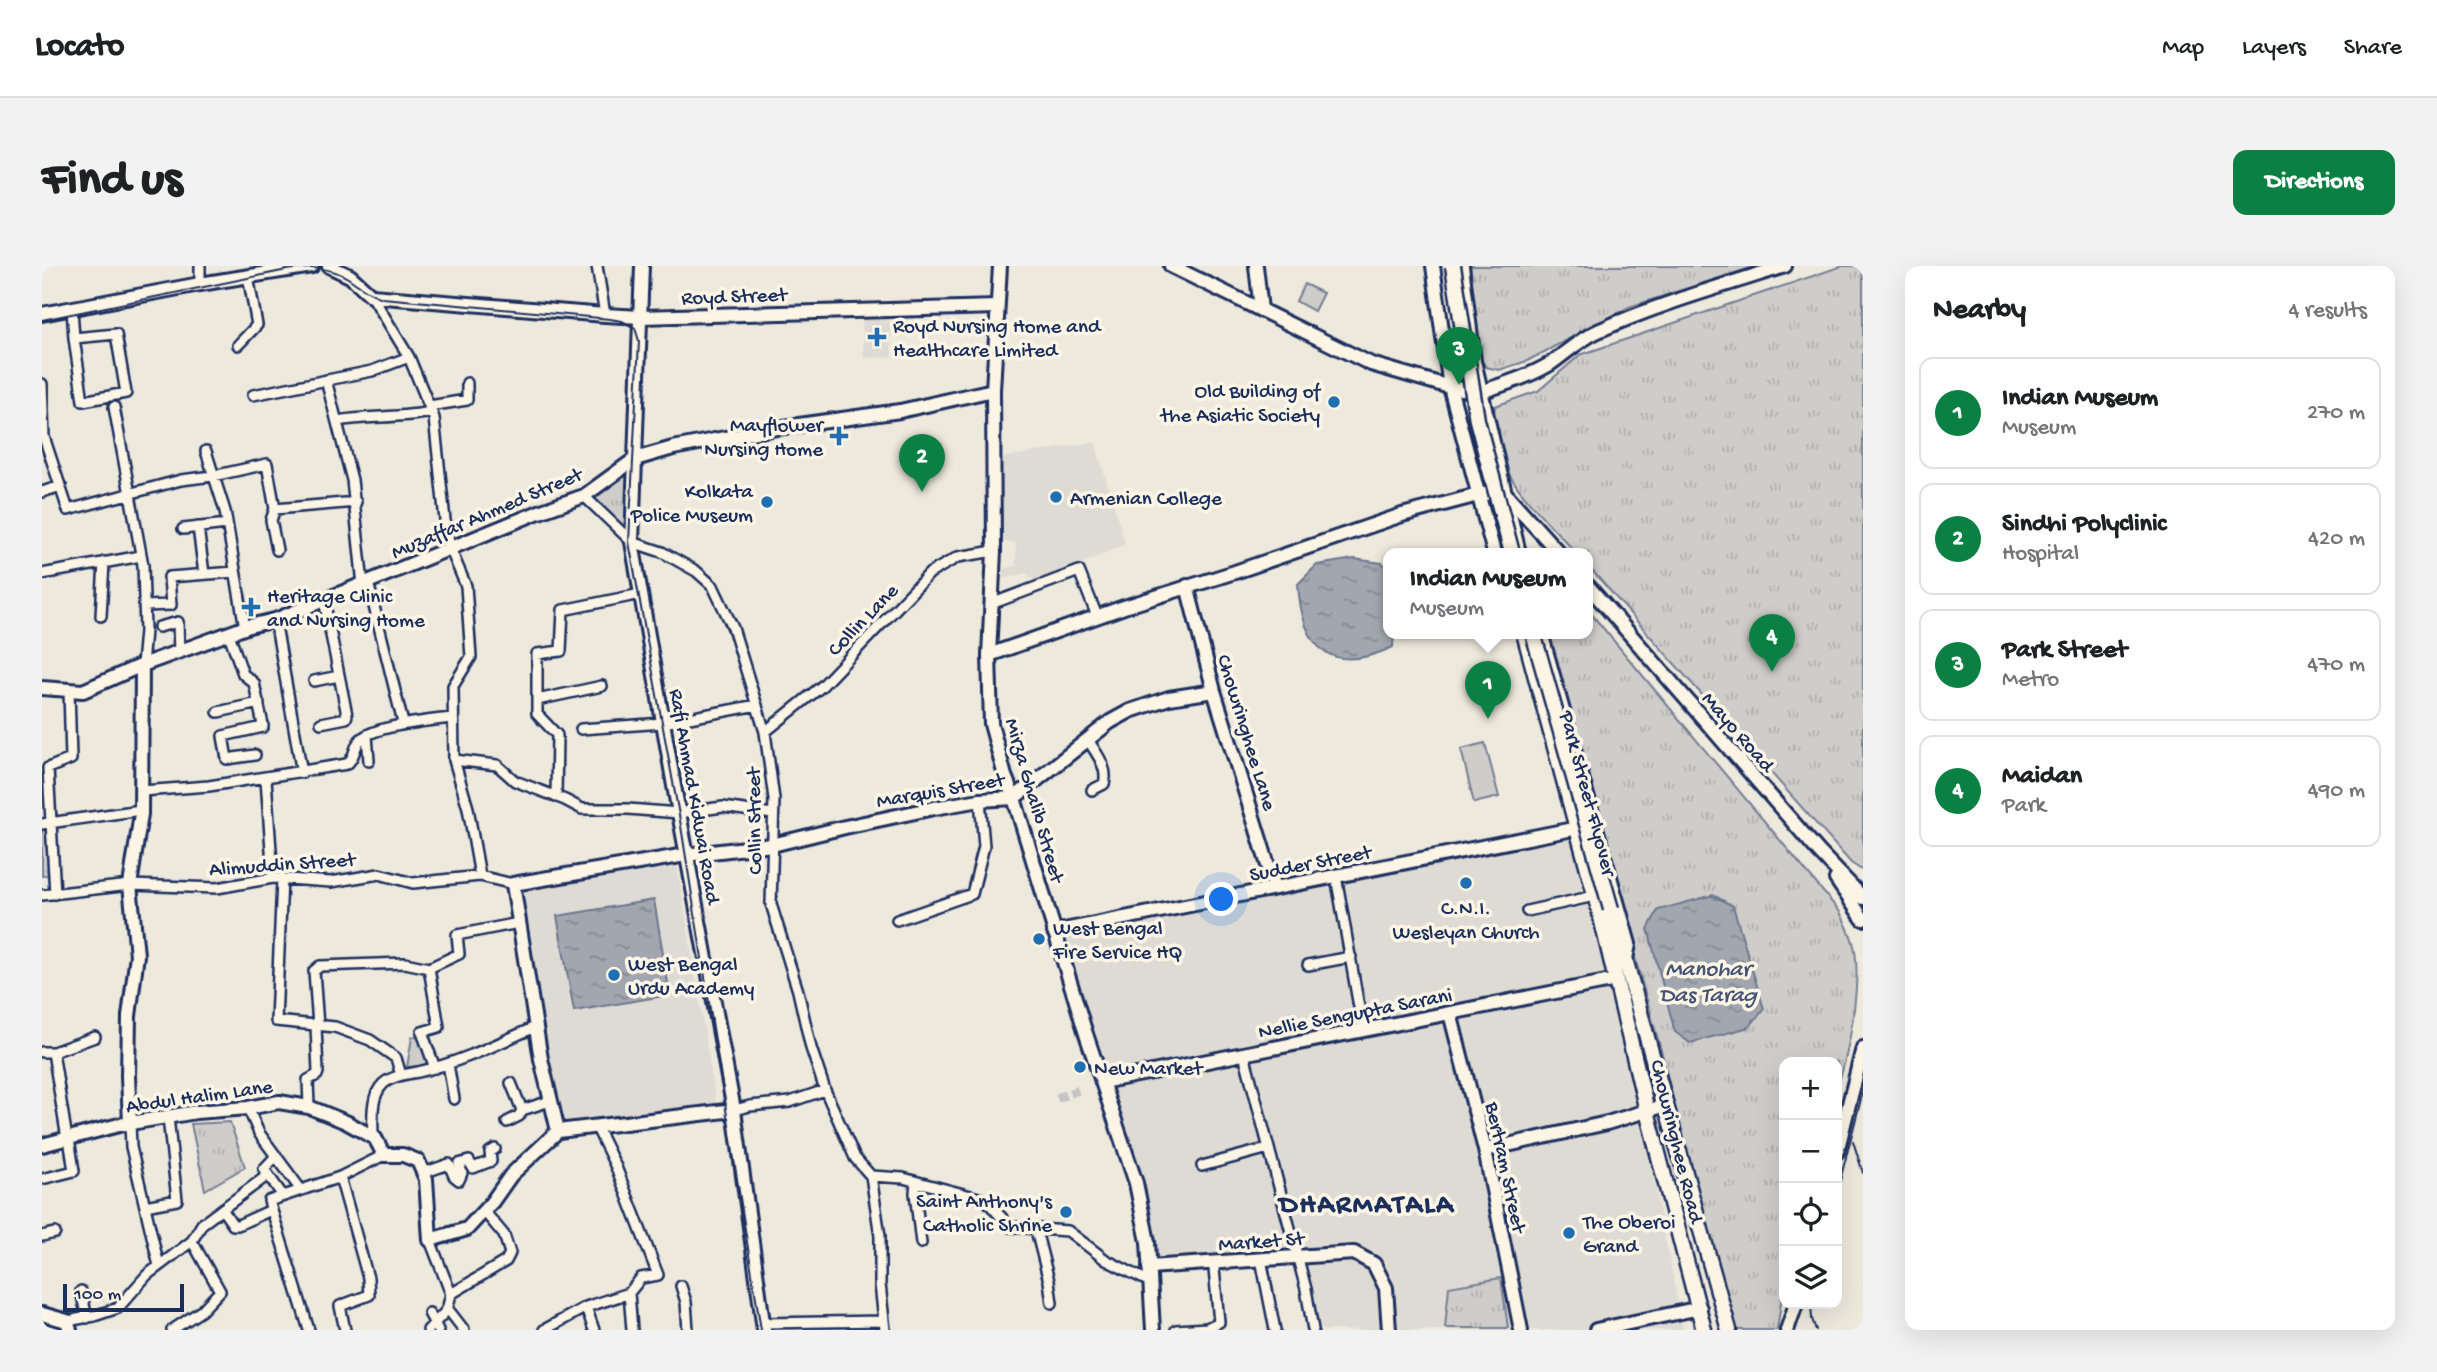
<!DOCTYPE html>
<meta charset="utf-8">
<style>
body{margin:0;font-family:"Gochi Hand",sans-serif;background:#f2f2f2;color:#202124}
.controls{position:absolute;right:21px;bottom:21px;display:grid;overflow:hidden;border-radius:14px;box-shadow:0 7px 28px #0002}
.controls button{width:63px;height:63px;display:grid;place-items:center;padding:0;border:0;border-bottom:2px solid #e0e0e0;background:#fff;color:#202124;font:35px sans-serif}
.scale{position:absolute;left:21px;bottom:18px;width:121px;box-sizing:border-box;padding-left:7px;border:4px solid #1b2f5e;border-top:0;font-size:19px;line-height:24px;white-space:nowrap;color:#1b2f5e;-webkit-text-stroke:5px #fcf5e5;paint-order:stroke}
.you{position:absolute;left:1180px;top:634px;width:24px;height:24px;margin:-18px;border:5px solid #fff;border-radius:50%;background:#1a73e8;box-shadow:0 0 0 10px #1a73e833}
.badge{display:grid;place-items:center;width:46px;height:46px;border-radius:50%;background:#0b8043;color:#fff;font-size:23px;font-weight:700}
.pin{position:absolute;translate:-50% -58px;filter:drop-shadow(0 2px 4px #0008)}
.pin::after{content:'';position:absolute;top:37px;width:24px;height:21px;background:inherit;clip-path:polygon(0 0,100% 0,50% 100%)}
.popup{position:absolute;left:1341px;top:282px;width:210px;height:91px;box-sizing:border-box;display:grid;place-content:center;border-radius:14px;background:#fff;filter:drop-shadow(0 2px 5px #0005);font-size:23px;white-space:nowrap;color:#757577}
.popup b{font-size:26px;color:#202124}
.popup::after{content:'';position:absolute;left:50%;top:100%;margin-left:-14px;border:14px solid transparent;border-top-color:#fff}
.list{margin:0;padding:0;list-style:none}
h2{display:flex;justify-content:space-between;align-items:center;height:91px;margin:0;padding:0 28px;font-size:30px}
h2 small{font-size:23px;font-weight:400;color:#757577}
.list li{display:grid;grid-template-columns:46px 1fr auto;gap:21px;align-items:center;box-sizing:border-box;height:112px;margin:0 14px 14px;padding:0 14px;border:2px solid #e0e0e0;border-radius:14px}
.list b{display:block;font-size:26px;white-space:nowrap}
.list p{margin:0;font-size:23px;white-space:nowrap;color:#757577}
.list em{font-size:23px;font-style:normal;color:#757577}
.icon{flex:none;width:38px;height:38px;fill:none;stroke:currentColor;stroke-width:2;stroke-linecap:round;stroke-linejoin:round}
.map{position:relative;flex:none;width:1821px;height:1064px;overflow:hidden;border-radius:14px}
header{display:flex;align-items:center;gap:42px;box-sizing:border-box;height:98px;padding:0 35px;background:#fff;border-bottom:2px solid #e0e0e0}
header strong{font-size:33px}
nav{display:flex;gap:38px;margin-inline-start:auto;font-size:24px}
.intro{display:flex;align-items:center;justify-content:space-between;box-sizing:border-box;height:168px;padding:0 42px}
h1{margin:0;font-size:49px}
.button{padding:18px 32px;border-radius:14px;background:#0b8043;color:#fff;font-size:24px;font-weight:700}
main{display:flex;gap:42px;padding:0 42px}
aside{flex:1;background:#fff;border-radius:14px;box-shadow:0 7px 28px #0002}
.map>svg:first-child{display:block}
</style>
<header>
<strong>Locato</strong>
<nav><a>Map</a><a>Layers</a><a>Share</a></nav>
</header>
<div class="intro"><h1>Find us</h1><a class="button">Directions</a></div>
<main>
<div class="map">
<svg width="1821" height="1064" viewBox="0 0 1821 1064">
<defs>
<pattern id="park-tufts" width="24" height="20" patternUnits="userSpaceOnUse" patternTransform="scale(1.75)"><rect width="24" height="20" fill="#cfcdca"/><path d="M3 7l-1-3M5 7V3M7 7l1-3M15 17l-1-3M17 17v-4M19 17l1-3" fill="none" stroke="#b1b0b0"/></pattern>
<pattern id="water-ripples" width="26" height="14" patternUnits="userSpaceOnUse" patternTransform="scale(1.75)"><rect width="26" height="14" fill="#a2a7af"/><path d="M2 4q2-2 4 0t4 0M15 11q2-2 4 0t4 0" fill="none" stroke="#838892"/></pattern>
</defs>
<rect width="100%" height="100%" fill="#eee9dd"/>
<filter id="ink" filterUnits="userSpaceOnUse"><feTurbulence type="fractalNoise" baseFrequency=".0143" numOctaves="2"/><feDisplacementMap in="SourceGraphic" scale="14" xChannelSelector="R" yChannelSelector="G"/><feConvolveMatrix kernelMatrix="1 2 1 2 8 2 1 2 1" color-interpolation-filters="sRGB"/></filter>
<g filter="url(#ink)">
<!-- built -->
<path fill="#dedbd4" d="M848,50L850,91L822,92L820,51Z
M1053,176L1083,278L996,318L984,307L962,313V302L974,300V277L962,276L958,192Z
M1528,568L1565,713L1062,812L1017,669Z
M634,592L675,842L519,863L503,795L477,622Z
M1566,720L1597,837L1641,1064H1272L1257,988L1108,998V973L1063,818Z"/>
<!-- grass -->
<path fill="#cfcdca" stroke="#757e94" stroke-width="2" d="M1262,18L1281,27L1272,45L1254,35Z
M1443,477L1457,531L1432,537L1419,483Z
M381,768L390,799L365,801L370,771Z"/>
<!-- park -->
<path fill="url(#park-tufts)" stroke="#757e94" stroke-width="2" d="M1428,0H1716L1587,41L1485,95L1457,104L1444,101L1437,90Z
M1800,0H1821V605L1809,597L1546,300V287H1534C1504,253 1458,214 1451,167C1450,159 1452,149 1453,140L1496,125L1538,89Z
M590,199L586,268L549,230Z
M1546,344L1798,646C1803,656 1808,666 1811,676C1821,709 1807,789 1795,821V796H1742V1015L1735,1064H1685L1622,795L1502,367H1546Z
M5,563L10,608L0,610V564Z
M188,856L203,901L163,924L149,858Z
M1459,1012L1466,1062H1403L1407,1021Z"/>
<!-- water -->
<path fill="url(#water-ripples)" stroke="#6c778f" stroke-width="2" d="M1312,293L1340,297L1346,302V367H1352L1351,381C1288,410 1260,383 1256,318L1275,299Z
M1671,629L1691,640L1722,743L1707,761L1648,777L1633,766L1606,663L1616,644Z
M612,634L628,729L532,745L515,650Z"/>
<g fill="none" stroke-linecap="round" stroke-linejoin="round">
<!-- minor-tunnel -->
<path stroke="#c4c4c4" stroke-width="9" stroke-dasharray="9 4.5" stroke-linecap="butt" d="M1015,832L1037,824"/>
<defs>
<path id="minor" d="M555,0L563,49
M158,18V0
M330,30L367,91L392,152L403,254L408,282L424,320L429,391L411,420L412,494L426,542L438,610
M30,43L32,72L74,68L84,127L41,135L32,72
M196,79L215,59L206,10
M284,114L310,214L321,319
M0,118L2,171L26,244L139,214L171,210L225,198L233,243L314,236
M211,129L330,105L367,91
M387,140L425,134V117
M72,141L101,299L103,365L100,399
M295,155C326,150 358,152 390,146
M164,185L183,245L203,362
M0,226L19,220
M542,230L590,276L620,286L654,305L671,320L691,362L723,466L732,533L729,638L756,725L769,782L783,824L813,892L829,910
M233,243L229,254L235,284
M156,261L162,308
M141,263L185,258
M0,308L99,290
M326,316L361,457
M949,338L1037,305L1055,350
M102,340L129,339L127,311L193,306
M59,350L62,296
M233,354L260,507
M117,361L136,356L137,387
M187,368L201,408L212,417L221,459V461L181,470L185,493L213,489
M272,415L297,410
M495,434L560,420
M176,446L217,437
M279,457L304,452L305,449L282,334
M539,463L621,457L715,439
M723,466L780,420L888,307L916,291L952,285
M325,469L327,495
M1046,474C1054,487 1067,502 1062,518L1050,524
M412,494L455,499L473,515L523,534L540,543H586L637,547L681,541L731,548
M224,513L231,612
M100,525L167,520L305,498C313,492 312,481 318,474C330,460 391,454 410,452
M514,531L515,469L495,448V388L519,385L521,344L599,328
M0,558L99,544
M1294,610L1321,764
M240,613L234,755L293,761L328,774L354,792L359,809
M13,628L6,502L29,493L27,424
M0,629L88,619L175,622L231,612L289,616L337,608L371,617L438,610L471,618
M1485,645L1548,631
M855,654L930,628L942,580L938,534
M1266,699L1309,691
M387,702L397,761L380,766L393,802
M276,760L272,705L278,700L363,697L387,702L417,688L415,669L477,657
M0,786H11L25,873
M11,786L53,771
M1202,788L1264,1023L1271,1064
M406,798L412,833
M469,817L480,844L508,835
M267,841L266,814L275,809L276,806L274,760
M206,842L217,867L259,924
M692,844L708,840L748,836L783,824
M465,856L477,850L480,844
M88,857L89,881L117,1000
M331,871C331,854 328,831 341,818C349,810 365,808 376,806C417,797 455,778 493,761
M233,891L222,903L241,930
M1160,900L1227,882
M381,907L407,898L412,910L417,914L420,907L417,898L427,895L431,902L449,895L448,886L453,883
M829,910L861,912L944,934L968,961L1026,965L1064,994L1108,1016
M829,910L838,970V1018L843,1064
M298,911L326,1012L327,1029L298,1040L303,1064
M0,913L32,905L27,872
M874,916L873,927L879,977
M103,940L135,934L126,851
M180,943L191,959H196L229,944
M994,964L1007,1015L1010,1037
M0,970L13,967
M1219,993L1233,1064
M639,1020L644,1036L646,1064
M39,1025L45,1052
M587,1027L590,1064
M409,1028L464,995L468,987L462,969L442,945
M544,1041L552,1064
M405,1042L422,1064
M387,1047L396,1064
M25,1055L52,1050L76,1042L105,1009L150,975L160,958L226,909
M721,1057L842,1055
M130,1064L159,1045L178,1025L150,975
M267,1064L227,935L298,911L342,889
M386,1064L405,1044L409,1028L388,974
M502,1064L544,1041L587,1027L599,1012L616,1009L574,901L554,860
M1134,1064L1165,1062L1177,1056L1172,1003L1173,996"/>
<path id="tertiary" d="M287,0L308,10L330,30L563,49L599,51L955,41
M1214,0L1219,44
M0,48L158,18L270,0
M1439,126C1462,118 1486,111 1508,98C1524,87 1538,73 1556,65C1616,38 1680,20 1743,0
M1145,320L1172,425L1233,622
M947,389L1082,341L1193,306L1360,249L1436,229L1462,225
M1012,666L1531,563
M1408,747L1443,884L1479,1064
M1060,816L1574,714
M88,857L86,810L87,750L95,689L88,619L99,548L100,399
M516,865L499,793L471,618L644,589L730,579L803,561L892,542L938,534L972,532L1068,456L1088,445L1127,432L1172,425
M0,879L77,859L154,846L206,842L237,836L267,841L304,856L333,872L342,889H361L376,895L384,913L388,974L425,963L450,936L469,909L516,865L692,844
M1443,884L1565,857L1624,839
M1795,886L1821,782
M1107,1001L1312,987L1332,998L1344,1022L1347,1064
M0,1048L25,1055L28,1064
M1554,1064L1658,1042
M1745,1064L1754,1038"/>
<path id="secondary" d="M600,0L590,276L632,520L692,844L722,1064
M958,0L951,124L952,285L947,389L949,458L963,510L972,532L1044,768L1094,917L1106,976L1111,1064
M1129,0L1329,98L1408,121L1439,126
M1391,0L1408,121L1452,287
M1420,0L1432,95L1477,287
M1463,227L1517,287
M1546,320L1777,586L1821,632
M1499,367L1587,678L1584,693
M0,422L41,425L100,399L207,360L233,354L497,246L542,230L593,193L631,182L735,162L858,145L951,124
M1794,613L1821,653"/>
<path id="primary" d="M1482,367L1558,647L1605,845L1662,1064
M1569,643L1687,1064"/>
</defs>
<!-- minor casing -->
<use href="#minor" stroke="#1b2f5e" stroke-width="14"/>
<!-- tertiary casing -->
<use href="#tertiary" stroke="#1b2f5e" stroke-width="18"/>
<!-- secondary casing -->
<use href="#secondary" stroke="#1b2f5e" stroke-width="18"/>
<!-- primary casing -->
<use href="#primary" stroke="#1b2f5e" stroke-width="19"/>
<!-- minor -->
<use href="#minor" stroke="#fcf5e5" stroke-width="9"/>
<!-- tertiary -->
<use href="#tertiary" stroke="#fcf5e5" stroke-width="12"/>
<!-- secondary -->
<use href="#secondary" stroke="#fcf5e5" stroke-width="12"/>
<!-- primary -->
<use href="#primary" stroke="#fcf5e5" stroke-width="14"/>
<!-- tram -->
<path stroke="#1b2f5e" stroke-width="2" d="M0,54L245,4C267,1 286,0 306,12C318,20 327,28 341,32L568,53L580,55L593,62L597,75L587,276L639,560L719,1064
M1811,875L1821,907
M1795,926L1821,825
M1769,1038L1770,1053L1774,1064"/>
<defs>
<path id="primary-bridge" d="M1411,0L1435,154L1470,287
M1491,367L1569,643"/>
</defs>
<!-- primary-bridge casing -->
<use href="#primary-bridge" stroke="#1b2f5e" stroke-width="19" stroke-linecap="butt"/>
<!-- primary-bridge -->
<use href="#primary-bridge" stroke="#fcf5e5" stroke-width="14"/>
</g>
</g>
<!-- markers -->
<g fill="#1f6fb2" stroke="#fcf5e5" stroke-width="2.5">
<path d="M831.5 60.5h7v7h7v7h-7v7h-7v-7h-7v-7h7z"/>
<circle cx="1292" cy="136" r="7"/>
<path d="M793.5 159.5h7v7h7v7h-7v7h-7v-7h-7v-7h7z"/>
<circle cx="1014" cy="231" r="7"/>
<circle cx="725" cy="236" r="7"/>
<path d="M205.5 330.5h7v7h7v7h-7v7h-7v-7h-7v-7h7z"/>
<circle cx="1424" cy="617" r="7"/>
<circle cx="997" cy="673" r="7"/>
<circle cx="572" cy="709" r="7"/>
<circle cx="1038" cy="801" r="7"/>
<circle cx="1024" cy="946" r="7"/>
<circle cx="1527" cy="967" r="7"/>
</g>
<g text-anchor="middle" stroke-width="7" stroke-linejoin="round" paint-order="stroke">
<!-- street labels -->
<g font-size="21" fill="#1b2f5e" stroke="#fcf5e5">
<text transform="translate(692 29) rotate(-2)" y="7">Royd Street</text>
<text transform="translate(444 246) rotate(-23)" y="7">Muzaffar Ahmed Street</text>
<text transform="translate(820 353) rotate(-46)" y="7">Collin Lane</text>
<text transform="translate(1697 465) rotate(49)" y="7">Mayo Road</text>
<text transform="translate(1206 466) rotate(73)" y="7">Chowringhee Lane</text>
<text transform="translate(898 523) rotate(-10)" y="7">Marquis Street</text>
<text transform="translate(1547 527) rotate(75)" y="7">Park Street Flyover</text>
<text transform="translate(654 530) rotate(80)" y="7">Rafi Ahmad Kidwai Road</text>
<text transform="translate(994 534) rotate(74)" y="7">Mirza Ghalib Street</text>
<text transform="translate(711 555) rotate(-91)" y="7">Collin Street</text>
<text transform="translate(1268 596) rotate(-11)" y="7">Sudder Street</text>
<text transform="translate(240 597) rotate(-4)" y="7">Alimuddin Street</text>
<text transform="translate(1313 746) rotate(-11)" y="7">Nellie Sengupta Sarani</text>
<text transform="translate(157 829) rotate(-8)" y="7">Abdul Halim Lane</text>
<text transform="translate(1636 875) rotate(76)" y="7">Chowringhee Road</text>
<text transform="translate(1465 901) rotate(78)" y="7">Bertram Street</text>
<text transform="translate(1219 974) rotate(-4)" y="7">Market St</text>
</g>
<!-- poi labels -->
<g font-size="21" fill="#1b2f5e" stroke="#fcf5e5" text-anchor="start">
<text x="851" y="66">Royd Nursing Home and<tspan x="851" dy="24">Healthcare Limited</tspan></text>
<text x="1278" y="131" text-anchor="end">Old Building of<tspan x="1278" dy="24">the Asiatic Society</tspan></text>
<text x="781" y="165" text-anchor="end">Mayflower<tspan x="781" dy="24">Nursing Home</tspan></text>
<text x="711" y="231" text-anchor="end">Kolkata<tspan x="711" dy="24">Police Museum</tspan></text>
<text x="1028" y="238">Armenian College</text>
<text x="225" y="336">Heritage Clinic<tspan x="225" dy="24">and Nursing Home</tspan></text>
<text x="1424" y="648" text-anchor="middle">C.N.I.<tspan x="1424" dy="24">Wesleyan Church</tspan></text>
<text x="1011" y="668">West Bengal<tspan x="1011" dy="24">Fire Service HQ</tspan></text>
<text x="586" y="704">West Bengal<tspan x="586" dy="24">Urdu Academy</tspan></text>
<text x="1052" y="808">New Market</text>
<text x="1010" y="941" text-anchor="end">Saint Anthony's<tspan x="1010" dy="24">Catholic Shrine</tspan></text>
<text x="1541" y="962">The Oberoi<tspan x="1541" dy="24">Grand</tspan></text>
</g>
<!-- water labels -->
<g font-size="23" font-style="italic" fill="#445376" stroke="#fcf5e5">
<text x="1666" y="709">Manohar<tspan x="1666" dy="26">Das Tarag</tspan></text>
</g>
<!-- district labels -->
<g font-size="28" font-weight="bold" letter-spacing="2" fill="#1b2f5e" stroke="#fcf5e5">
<text x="1325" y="946">DHARMATALA</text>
</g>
</g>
</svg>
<div class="controls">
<button>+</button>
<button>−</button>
<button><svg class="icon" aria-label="locate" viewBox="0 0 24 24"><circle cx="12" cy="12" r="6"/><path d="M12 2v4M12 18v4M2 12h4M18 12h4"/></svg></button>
<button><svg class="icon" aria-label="layers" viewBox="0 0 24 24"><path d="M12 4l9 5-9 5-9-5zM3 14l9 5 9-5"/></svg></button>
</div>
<div class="scale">100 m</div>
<div class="you"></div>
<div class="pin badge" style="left:1446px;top:453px">1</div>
<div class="popup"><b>Indian Museum</b>Museum</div>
<div class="pin badge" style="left:880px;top:226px">2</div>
<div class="pin badge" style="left:1417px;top:119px">3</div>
<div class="pin badge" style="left:1730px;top:406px">4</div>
</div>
<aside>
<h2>Nearby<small>4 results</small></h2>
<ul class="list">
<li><span class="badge">1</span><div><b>Indian Museum</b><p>Museum</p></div><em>270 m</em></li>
<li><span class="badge">2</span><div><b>Sindhi Polyclinic</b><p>Hospital</p></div><em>420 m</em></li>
<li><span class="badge">3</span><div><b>Park Street</b><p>Metro</p></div><em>470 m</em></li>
<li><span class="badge">4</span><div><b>Maidan</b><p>Park</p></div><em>490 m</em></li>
</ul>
</aside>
</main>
